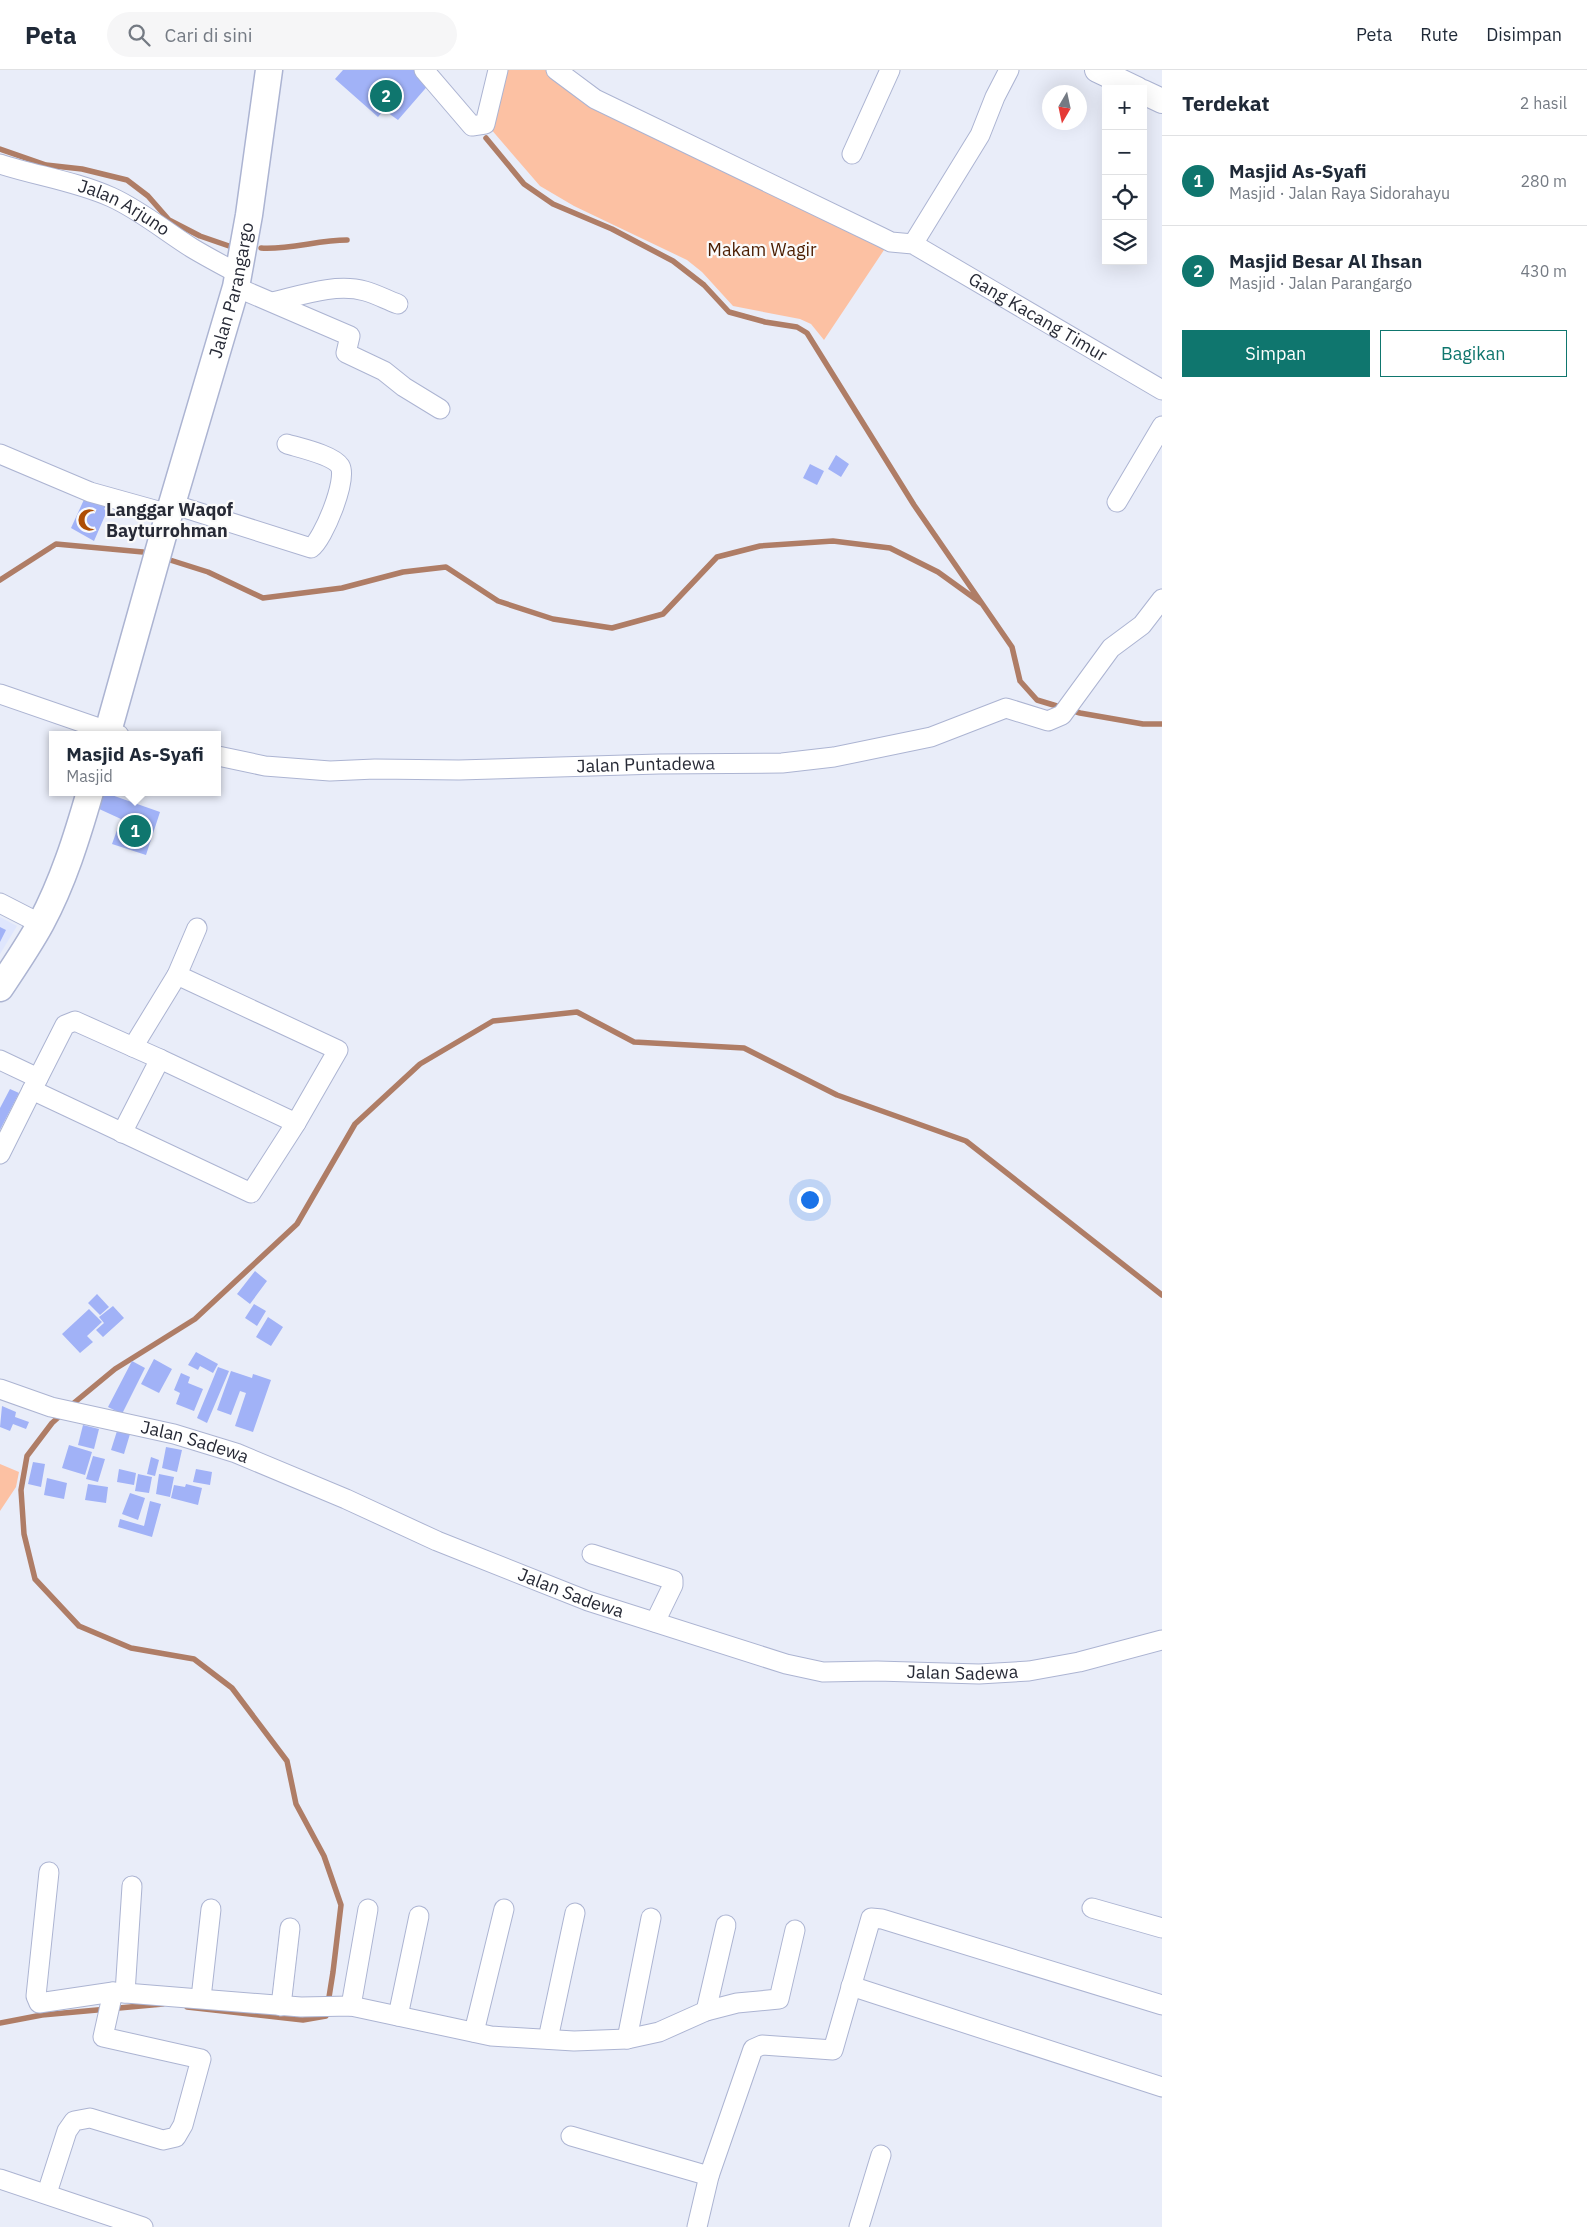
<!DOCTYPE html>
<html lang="id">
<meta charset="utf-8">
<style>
body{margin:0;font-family:"IBM Plex Sans",sans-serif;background:#f6f6f7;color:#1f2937}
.controls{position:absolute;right:15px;top:15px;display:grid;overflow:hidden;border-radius:0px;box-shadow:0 5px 20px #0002}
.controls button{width:45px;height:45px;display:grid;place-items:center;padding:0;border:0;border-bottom:1px solid #e0e1e3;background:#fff;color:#1f2937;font:25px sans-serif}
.compass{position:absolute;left:1042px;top:15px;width:45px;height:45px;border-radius:50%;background:#fff;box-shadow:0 5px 20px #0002;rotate:189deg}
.you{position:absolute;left:809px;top:1129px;width:18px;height:18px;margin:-12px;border:4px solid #fff;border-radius:50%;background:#1a73e8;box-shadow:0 0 0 8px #1a73e833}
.badge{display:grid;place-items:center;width:32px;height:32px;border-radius:50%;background:#0f766e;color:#fff;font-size:16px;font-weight:700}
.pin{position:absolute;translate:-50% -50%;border:2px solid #fff;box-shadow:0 1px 5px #0006}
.popup{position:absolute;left:49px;top:661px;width:172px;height:65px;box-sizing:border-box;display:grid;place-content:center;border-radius:0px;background:#fff;filter:drop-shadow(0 1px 4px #0005);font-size:16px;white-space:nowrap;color:#747a83}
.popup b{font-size:19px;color:#1f2937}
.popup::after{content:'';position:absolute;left:50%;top:100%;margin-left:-10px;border:10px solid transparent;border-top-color:#fff}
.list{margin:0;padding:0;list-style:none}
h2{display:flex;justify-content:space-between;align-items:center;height:65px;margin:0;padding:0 20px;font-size:21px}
h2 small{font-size:16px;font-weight:400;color:#747a83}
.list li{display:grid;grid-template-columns:32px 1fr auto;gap:15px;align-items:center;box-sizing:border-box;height:90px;padding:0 20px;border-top:1px solid #e0e1e3}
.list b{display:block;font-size:19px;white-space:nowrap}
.list p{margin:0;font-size:16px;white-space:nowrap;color:#747a83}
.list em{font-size:16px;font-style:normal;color:#747a83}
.actions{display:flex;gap:10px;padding:15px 20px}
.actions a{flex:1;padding:11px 0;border:1px solid #0f766e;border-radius:0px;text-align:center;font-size:18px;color:#0f766e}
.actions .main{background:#0f766e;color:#fff}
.icon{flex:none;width:28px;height:28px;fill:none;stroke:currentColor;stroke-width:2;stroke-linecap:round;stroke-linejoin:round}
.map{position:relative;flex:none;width:1162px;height:2157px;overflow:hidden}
header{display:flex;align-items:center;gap:30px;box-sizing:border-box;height:70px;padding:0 25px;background:#fff;border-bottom:1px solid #e0e1e3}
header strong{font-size:24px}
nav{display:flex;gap:28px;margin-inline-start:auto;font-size:18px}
.search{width:350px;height:45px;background:#f6f6f7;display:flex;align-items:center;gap:12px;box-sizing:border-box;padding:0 18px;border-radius:28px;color:#747a83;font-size:19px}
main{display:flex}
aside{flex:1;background:#fff}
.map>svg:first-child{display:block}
</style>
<header>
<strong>Peta</strong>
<div class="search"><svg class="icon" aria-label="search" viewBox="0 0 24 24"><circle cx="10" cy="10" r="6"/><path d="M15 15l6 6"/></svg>Cari di sini</div>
<nav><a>Peta</a><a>Rute</a><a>Disimpan</a></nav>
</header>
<main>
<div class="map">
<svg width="1162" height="2157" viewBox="0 0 1162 2157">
<rect width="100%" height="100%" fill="#e9edf9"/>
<!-- built -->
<path fill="#dfe6fd" d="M0,847L17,856L0,884Z"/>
<!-- green -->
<path fill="#fcc1a3" d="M508,0H545L888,174L824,270L811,254L800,249L733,236L702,202L687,190L574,136L540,116L490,58Z
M0,1394L19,1402L16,1417L0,1441Z"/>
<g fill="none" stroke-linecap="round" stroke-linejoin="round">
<!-- stream -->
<path stroke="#af7d66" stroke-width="5.5" d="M486,68L524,114L553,134L612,159L673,191L704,215L729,242L765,252L797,257L807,263L914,435L1012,577L1020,611L1037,630L1080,643L1143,654H1162
M0,79L46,95L82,99L127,110L148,126L169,150L200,166L229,176
M261,178C289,180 318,170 347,170
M170,490L208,502L263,528L342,518L403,502L446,497L498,531L553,549L612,558L663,544L717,487L760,476L833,471L890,478L938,502L981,533
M0,510L56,474L143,482
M69,1337L115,1299L195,1249L297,1154L355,1054L420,994L493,951L577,942L634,972L744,978L837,1025L966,1071L1162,1225
M62,1344L52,1353L27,1386L21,1420L24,1464L35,1509L79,1556L131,1578L194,1589L232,1618L287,1691L296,1734L324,1786L341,1835L333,1902L326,1946L303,1950L187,1937
M0,1953L42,1945L163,1934"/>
</g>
<!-- building -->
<path fill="#a1b2f7" d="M343,0H419L431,12L398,50L384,40L378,47L335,9Z
M836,385L849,394L841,407L828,399Z
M810,394L824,401L817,415L803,408Z
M87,423L108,434L104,439L107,441L94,471L71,458Z
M103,722L160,742L146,785L112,774L121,749L97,738Z
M0,857L6,860L0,872Z
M10,1019L19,1023L0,1060V1038Z
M255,1201L267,1211L250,1234L237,1224Z
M97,1224L109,1237L100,1245L88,1233Z
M254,1234L266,1241L257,1256L245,1248Z
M113,1236L124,1248L103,1267L96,1260L104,1253L99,1247Z
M89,1239L102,1252L87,1266L93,1272L80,1283L62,1264Z
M268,1247L283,1257L271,1276L256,1267Z
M196,1282L218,1294L213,1303L200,1296L198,1300L188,1295Z
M154,1289L172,1299L159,1323L141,1314Z
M132,1291L145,1298L122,1344L108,1337Z
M218,1297L229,1301L207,1353L197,1348Z
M231,1301L252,1308L253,1304L271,1310L253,1362L235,1356L246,1323L240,1321L231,1345L217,1340Z
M181,1303L190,1307L188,1313L203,1319L194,1341L176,1334L180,1323L174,1320Z
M2,1336L16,1342L15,1347L29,1352L26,1359L13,1354L10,1361L0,1357Z
M83,1355L99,1359L94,1379L78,1375Z
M117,1361L130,1364L124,1384L111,1380Z
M69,1375L92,1382L85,1405L62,1398Z
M166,1377L182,1380L177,1402L162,1398Z
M93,1386L105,1389L98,1412L86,1409Z
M151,1387L159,1390L155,1406L147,1404Z
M33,1392L45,1394L41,1417L28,1414Z
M119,1399L136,1403L134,1415L117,1412Z
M196,1399L212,1402L210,1415L193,1412Z
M138,1404L152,1407L149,1423L135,1421Z
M159,1404L174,1407L170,1427L156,1424Z
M47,1408L67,1413L64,1429L44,1425Z
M88,1414L108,1417L106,1433L85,1430Z
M186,1414L202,1418L198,1435L171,1428L174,1415L185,1417Z
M130,1423L145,1428L138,1450L122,1444Z
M150,1431L161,1434L152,1467L118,1457L120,1449L144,1456Z"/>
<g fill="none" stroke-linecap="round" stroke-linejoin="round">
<defs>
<g id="minor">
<path d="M424,0L472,56L485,54L498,0"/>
<path id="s1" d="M556,0L595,29L881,167L891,172L913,174L1162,320"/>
<path d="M852,84L890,0"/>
<path id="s2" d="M0,94C37,106 75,111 111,127C140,140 165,161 192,178C207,187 224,196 239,204"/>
<path d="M913,174L980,65L995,27L1009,0"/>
<path d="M236,217L350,266L346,283L384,301L404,317L440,339"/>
<path d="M273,232C302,225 336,213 365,221C376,224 387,230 398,234"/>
<path d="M0,384L90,422L169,444"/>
<path d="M1117,432L1162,356"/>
<path d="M172,434L311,478C323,470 348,409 340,396C333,385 300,378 287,374"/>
<path d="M0,624L119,665"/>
<path id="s3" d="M218,686L265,696L330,701L375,699L459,700L659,694L782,693L834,687L931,667L1006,638L1048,651L1062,645L1111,578L1142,555L1162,529"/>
<path d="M0,833L41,854"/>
<path d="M177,905L338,980L296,1053"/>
<path d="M133,977L75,951L65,955L32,1020L251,1123L296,1053L160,989"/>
<path d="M0,990L38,1008"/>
<path d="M122,1063L160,989L133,977L177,905L197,858"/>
<path d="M0,1084L32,1020"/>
<path id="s4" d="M0,1319L51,1337L174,1364L236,1383L346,1429L437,1471L588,1531L786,1594L823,1602L877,1601L979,1604L1029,1601L1079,1592L1162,1570"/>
<path d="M592,1484L673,1510V1515L655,1552"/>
<path d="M49,1802L36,1926L39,1933L113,1922"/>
<path d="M1092,1838L1162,1858"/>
<path d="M851,1916L1162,2017"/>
<path d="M125,1923L132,1816"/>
<path d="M201,1928L211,1839"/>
<path d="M281,1936L290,1858"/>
<path d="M351,1936L368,1839"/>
<path d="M706,1941L726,1855"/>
<path d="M398,1946L419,1846"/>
<path d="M474,1962L504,1839"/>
<path d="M548,1969L575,1843"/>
<path d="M627,1969L651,1848"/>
<path d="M571,2066L709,2106L697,2157"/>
<path d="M709,2106L753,1979L762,1975L833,1980L871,1848L882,1849L1162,1935"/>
<path d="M0,2109L143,2157"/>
<path d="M47,2123L67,2061L74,2051L90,2048L163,2070L176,2067L183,2055L201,1989L103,1967L113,1922L301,1937L351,1936L491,1966L574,1971L627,1969L659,1962L706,1941L737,1933L779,1929L795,1860"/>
<path d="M859,2157L881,2085"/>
</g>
<path id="tertiary" d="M1097,0L1137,19
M1143,22L1162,31"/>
<g id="secondary">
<path id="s5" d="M107,665L169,444L236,217L249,145L269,0"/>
<path d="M0,918C14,897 29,875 41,853C63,812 77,767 90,722"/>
</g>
</defs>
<!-- minor casing -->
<use href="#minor" stroke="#acb4d2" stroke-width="21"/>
<!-- tertiary casing -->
<use href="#tertiary" stroke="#acb4d2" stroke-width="26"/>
<!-- secondary casing -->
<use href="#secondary" stroke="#acb4d2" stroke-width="29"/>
<!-- minor -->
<use href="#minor" stroke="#fff" stroke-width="19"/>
<!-- tertiary -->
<use href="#tertiary" stroke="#fff" stroke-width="24"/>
<!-- secondary -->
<use href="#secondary" stroke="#fff" stroke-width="26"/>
</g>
<!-- icons -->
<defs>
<symbol id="mosque-bare" viewBox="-9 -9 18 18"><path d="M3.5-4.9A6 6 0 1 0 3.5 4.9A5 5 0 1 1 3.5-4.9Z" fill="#ae4e05" stroke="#fafafa" stroke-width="2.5" paint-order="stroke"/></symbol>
</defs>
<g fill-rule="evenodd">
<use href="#mosque-bare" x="73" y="434" width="32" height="32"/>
</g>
<g text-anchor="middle" stroke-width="4.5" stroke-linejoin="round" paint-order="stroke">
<!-- street labels -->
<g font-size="18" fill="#272a36" stroke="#fafafa">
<text dy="6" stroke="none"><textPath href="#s2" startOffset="132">Jalan Arjuno</textPath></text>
<text dy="6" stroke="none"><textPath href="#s5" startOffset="462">Jalan Parangargo</textPath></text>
<text dy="6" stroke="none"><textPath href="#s1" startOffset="544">Gang Kacang Timur</textPath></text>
<text dy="6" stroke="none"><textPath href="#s3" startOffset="429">Jalan Puntadewa</textPath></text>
<text dy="6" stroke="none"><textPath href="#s4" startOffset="202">Jalan Sadewa</textPath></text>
<text dy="6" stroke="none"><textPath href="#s4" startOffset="608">Jalan Sadewa</textPath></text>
<text dy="6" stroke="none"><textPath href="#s4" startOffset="1012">Jalan Sadewa</textPath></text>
</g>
<!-- park labels -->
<g font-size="18" fill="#4c1e02" stroke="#fafafa">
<text x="762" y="186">Makam Wagir</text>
</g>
<!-- poi labels -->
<g font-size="18" font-weight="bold" fill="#272a36" stroke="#fafafa" text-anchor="start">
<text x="106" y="446">Langgar Waqof<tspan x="106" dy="21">Bayturrohman</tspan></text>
</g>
</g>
</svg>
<div class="controls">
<button>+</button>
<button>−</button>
<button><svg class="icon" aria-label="locate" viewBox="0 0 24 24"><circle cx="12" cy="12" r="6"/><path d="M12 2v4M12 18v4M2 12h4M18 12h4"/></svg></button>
<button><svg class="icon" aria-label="layers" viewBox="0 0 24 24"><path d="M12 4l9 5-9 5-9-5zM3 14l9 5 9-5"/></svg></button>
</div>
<svg class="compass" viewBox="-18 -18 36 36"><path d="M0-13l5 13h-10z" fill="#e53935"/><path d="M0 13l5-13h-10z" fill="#747a83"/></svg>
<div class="you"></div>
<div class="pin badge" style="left:135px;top:761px">1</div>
<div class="popup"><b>Masjid As-Syafi</b>Masjid</div>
<div class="pin badge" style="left:386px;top:26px">2</div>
</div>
<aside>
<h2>Terdekat<small>2 hasil</small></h2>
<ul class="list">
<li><span class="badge">1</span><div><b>Masjid As-Syafi</b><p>Masjid · Jalan Raya Sidorahayu</p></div><em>280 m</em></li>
<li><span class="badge">2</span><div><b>Masjid Besar Al Ihsan</b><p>Masjid · Jalan Parangargo</p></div><em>430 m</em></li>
</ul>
<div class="actions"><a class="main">Simpan</a><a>Bagikan</a></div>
</aside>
</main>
